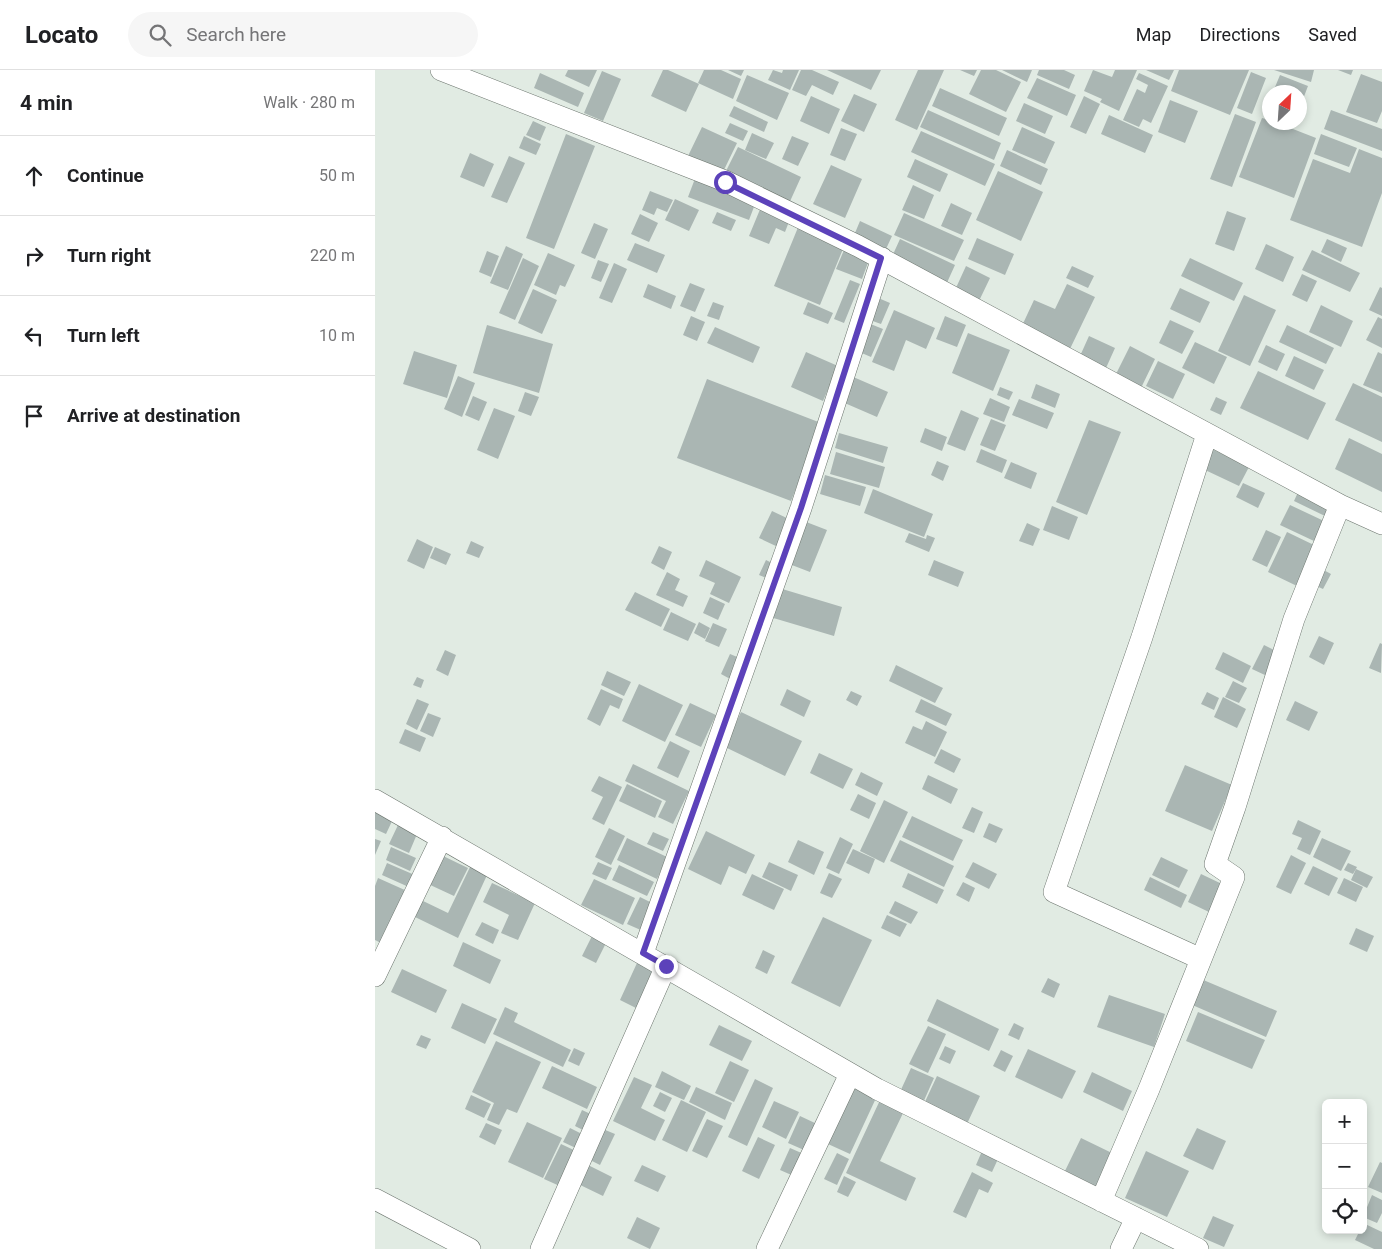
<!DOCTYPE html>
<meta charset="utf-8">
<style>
body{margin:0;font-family:Roboto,sans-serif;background:#f6f6f6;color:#202124}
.controls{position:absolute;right:15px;bottom:15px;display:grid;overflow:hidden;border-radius:8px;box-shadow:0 2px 8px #0003}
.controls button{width:45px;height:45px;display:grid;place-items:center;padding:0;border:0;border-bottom:1px solid #e0e0e0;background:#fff;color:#202124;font:25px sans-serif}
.compass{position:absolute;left:887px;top:15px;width:45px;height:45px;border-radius:50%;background:#fff;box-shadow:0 2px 8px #0003;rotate:25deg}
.stop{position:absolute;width:15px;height:15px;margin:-11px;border:4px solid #5c42ba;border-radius:50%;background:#fff}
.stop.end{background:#5c42ba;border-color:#fff;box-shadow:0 1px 5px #0008}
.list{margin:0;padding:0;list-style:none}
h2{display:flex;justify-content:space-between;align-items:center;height:65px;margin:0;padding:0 20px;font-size:21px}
h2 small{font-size:16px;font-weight:400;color:#757577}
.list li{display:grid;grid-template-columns:32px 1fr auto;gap:15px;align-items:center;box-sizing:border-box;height:80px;padding:0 20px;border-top:1px solid #e0e0e0}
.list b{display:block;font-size:19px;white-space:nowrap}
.list em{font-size:16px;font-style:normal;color:#757577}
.icon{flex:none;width:28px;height:28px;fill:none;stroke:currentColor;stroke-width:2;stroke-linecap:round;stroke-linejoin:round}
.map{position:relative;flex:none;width:1007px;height:1179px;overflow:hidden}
header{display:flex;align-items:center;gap:30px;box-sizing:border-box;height:70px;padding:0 25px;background:#fff;border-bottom:1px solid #e0e0e0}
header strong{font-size:24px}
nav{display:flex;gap:28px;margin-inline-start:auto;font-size:18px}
.search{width:350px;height:45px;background:#f6f6f6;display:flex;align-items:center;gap:12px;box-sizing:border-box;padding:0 18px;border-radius:28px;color:#757577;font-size:19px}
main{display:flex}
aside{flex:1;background:#fff}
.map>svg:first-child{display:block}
</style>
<header>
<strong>Locato</strong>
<div class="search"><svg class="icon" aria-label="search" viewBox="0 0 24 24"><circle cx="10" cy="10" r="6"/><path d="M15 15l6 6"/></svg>Search here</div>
<nav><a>Map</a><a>Directions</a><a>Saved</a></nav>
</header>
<main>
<aside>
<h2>4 min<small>Walk · 280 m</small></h2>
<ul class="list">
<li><svg class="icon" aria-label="ahead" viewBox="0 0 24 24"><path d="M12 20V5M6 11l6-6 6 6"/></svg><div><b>Continue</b></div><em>50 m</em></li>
<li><svg class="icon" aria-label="right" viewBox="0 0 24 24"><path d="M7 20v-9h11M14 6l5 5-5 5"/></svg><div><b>Turn right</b></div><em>220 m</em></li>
<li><svg class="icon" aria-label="left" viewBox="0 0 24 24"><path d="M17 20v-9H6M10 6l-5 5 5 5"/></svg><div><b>Turn left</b></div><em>10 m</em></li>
<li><svg class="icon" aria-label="arrive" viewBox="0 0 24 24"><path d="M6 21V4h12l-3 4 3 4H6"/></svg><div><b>Arrive at destination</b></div></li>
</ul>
</aside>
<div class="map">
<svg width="1007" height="1179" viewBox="0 0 1007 1179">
<rect width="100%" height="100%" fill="#e1ebe3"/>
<!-- building -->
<path fill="#aab6b3" d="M193,0H222L214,17L190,6Z
M288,0H293L324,14L311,42L276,26Z
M329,0H346L366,9L358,29L323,13Z
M353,0H369L366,6Z
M398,0L407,3L408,0H424L415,20L393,10Z
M426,0H437L464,12L458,25L437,15L431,26L417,20Z
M452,0H506L496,20Z
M543,0H569L542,60L520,50Z
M585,0H602L599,6Z
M606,0H621L646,12L631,42L594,24Z
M627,0H657L652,12Z
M664,0H689L700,5L694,19L662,5Z
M718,0L737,7L740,0H762L744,41L725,32L727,29L709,21Z
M771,0H799L794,10Z
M804,0H874L855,45L796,21Z
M899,0H939L936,12Z
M963,0H978L976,5Z
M227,1L246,9L228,51L209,43Z
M876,2L891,8L877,44L862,38Z
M165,3L209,23L203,37L159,18Z
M764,3L793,16L776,53L768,49L764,57L748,50L762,19L770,23L773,15L761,9Z
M986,4L1007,12V41L1002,53L971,42Z
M372,5L414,23L402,50L361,31Z
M905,5L933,16L925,37L924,22H898Z
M662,8L701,25L692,46L652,28Z
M565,18L632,48L624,66L557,36Z
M479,24L502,34L489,62L466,51Z
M436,26L465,39L454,64L425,51Z
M709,26L725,34L711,64L695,57Z
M795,30L823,41L810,73L783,62Z
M649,33L678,46L670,64L641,51Z
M359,36L393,52L389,62L354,46Z
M553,40L626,73L619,90L545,57Z
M956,40L1007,59V81L949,59Z
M860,44L881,52L857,117L835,109Z
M734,45L778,65L770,83L726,64Z
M887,48L894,50V52H900L941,68L919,128L864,107Z
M158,51L171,57L165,71L151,65Z
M355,53L373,61L368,71L350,63Z
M327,57L362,73L348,102L313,86Z
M647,57L680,72L670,94L637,80Z
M466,58L482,64L470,91L455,85Z
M546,61L620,94L610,116L536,82Z
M377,63L399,73L391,89L370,80Z
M191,64L220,76L179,179L151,168Z
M946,64L982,78L974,97L939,84Z
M149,66L166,74L161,85L144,78Z
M417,66L434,73L423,96L407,89Z
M363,77L426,107L412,138L348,107Z
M984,79L1007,88V123L987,177L915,150L938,89L975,103Z
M632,80L673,99L666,115L625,96Z
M95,83L119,94L109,117L85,107Z
M134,86L150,93L132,133L116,127Z
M540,89L573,104L565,122L532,107Z
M456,95L487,109L470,148L438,134Z
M623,101L668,122L646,171L601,150Z
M321,106L382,129L374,150L313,127Z
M538,115L559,125L549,149L527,140Z
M275,121L298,130L292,142L282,138L279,145L267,140Z
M300,129L324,140L314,161L290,150Z
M576,133L597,143L587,165L566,156Z
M386,137L415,149L410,162L401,158L394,174L374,166Z
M852,141L871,148L859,181L840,174Z
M342,142L361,150L356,161L337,153Z
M529,143L589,170L579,191L519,165Z
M265,144L283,153L274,172L256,164Z
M485,151L517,166L511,179L480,163Z
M219,153L233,159L220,189L206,183Z
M424,155L470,174L445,235L399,216Z
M602,168L639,184L630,205L593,189Z
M525,169L580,195L570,217L515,191Z
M952,169L972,178L966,192L946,182Z
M260,173L290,185L282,203L252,190Z
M891,174L919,187L908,212L880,199Z
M131,176L148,184L133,220L115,213Z
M469,180L494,190L487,209L461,199Z
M937,180L985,203L975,222L927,200Z
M112,181L124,186L116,207L104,202Z
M173,183L200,195L190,217L185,215L181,225L159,215Z
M148,188L164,196L140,250L124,243Z
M815,188L868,213L859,231L806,206Z
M223,190L234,194L226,212L216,208Z
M239,193L252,199L237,233L224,228Z
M591,196L615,208L604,231L580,220Z
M697,196L719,206L713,218L691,208Z
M927,204L942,211L932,232L917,225Z
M475,210L485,214L469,253L459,249Z
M315,213L330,219L320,242L305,236Z
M273,214L301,226L296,239L268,227Z
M692,214L720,227L693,283L645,260L659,230L680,239Z
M1005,217L1007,218V246L994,240Z
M805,218L835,232L825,253L795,239Z
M158,219L182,230L167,264L143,253Z
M869,225L901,240L875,296L843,281Z
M501,227L515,233L506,254L492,249Z
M338,232L349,236L344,250L332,246Z
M433,232L458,243L453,254L428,244Z
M946,235L978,251L966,277L934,262Z
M519,240L560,258L551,279L531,270L519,301L497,292Z
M316,246L330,252L322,271L308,265Z
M570,246L591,255L582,277L561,269Z
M1003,247L1007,249V278L991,270Z
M795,250L819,261L807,284L784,273Z
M493,253L508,259L496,287L482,281Z
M112,255L178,274L164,323L98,303Z
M912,255L959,278L951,294L904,272Z
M340,257L385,277L378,293L332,273Z
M593,263L635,280L618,321L577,303Z
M714,266L740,278L731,298L705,286Z
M820,272L852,287L839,314L807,298Z
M891,275L910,284L902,301L883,292Z
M755,276L780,289L766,318L740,306Z
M39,281L82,295L72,328L28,314Z
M431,282L463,296L448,331L416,317Z
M1003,282L1007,284V323L988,315Z
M919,286L949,300L939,320L910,306Z
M783,291L810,304L798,329L771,316Z
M883,301L951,333L933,370L865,338Z
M83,306L100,313L87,347L69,339Z
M476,306L513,322L502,347L465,331Z
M332,309L446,353L416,431L302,388Z
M978,313L1007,327V372L960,350Z
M661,314L685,324L680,338L656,328Z
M625,317L638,322L634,330L622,325Z
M150,322L164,327L156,346L143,341Z
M98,326L112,332L104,351L90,345Z
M841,327L852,332L846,345L835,340Z
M615,328L635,337L629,352L608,344Z
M644,329L679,343L672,359L637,345Z
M119,338L140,346L123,389L102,380Z
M586,340L604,348L590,381L572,374Z
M616,349L631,355L620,381L605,375Z
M714,350L746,362L712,445L681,432Z
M550,358L572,367L567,381L545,372Z
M464,363L513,377L508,393L460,378Z
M974,368L1007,384V422L960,399Z
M606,379L632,390L627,403L601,392Z
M837,379L874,397L864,416L828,399Z
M461,382L510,397L504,418L455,404Z
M562,391L574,396L568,411L556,405Z
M636,392L662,403L656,419L629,408Z
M450,405L491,417L485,436L445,424Z
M868,413L890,423L883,438L861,427Z
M498,419L558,444L549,467L489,443Z
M924,420L957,437L952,447L919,431Z
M915,435L949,451L939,471L905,455Z
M677,436L703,447L694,470L668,460Z
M397,441L416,450L403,477L384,468Z
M426,450L452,460L435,502L409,492Z
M652,453L665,459L658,476L644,471Z
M891,460L906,467L892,497L877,490Z
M912,462L941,476L922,516L893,502Z
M534,463L551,469L552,465L560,468L554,482L530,472Z
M42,469L58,477L49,499L32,491Z
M96,471L109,477L104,488L91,483Z
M284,476L297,482L289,500L276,493Z
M60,477L76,484L71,495L55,488Z
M331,490L366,507L354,533L335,524L340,513L324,506Z
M391,490L401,495L394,509L384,505Z
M559,490L589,502L583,517L553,505Z
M945,498L956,504L948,519L937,514Z
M292,502L305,509L300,520L313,526L308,537L281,525Z
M404,518L467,537L459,566L395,547Z
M260,522L295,539L286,557L250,540Z
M335,527L350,534L343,550L328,543Z
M296,542L321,554L313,571L288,560Z
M324,552L335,558L330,569L319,563Z
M338,553L352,559L344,577L330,571Z
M944,566L959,573L949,595L934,587Z
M1005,573L1007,574L1006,603L994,598Z
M889,575L903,582L892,606L877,599Z
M70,580L81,585L73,606L61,600Z
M848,582L876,596L868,613L840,599Z
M355,584L367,589L357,610L346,604Z
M521,595L568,618L560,633L514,611Z
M232,601L256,612L249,626L226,615Z
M42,607L49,610L46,618L38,615Z
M858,611L872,618L864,633L850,627Z
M264,614L308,635L290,672L247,651Z
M226,619L248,629L244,639L235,635L225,656L212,649Z
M412,619L436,631L429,647L405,635Z
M476,621L487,626L482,636L471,630Z
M832,622L844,628L839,640L826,634Z
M848,627L871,639L862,658L839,647Z
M42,629L54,634L42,660L31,654Z
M546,629L577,644L571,656L540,642Z
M920,631L943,642L934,661L911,650Z
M315,633L341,645L326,677L300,665Z
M366,642L427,671L410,706L350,677Z
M53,643L66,648L58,667L45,661Z
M551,651L572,662L560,687L530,673L538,656L547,660Z
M30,659L51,668L45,682L24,673Z
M295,671L315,681L303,708L282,698Z
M566,679L586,689L579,703L559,693Z
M444,683L478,699L468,719L435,703Z
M258,694L314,721L298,754L283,747L291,731L250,711Z
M810,695L857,715L837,761L790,741Z
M486,702L508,713L502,726L480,715Z
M553,705L583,719L576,734L547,719Z
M224,706L247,717L229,755L217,749L228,727L216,721Z
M252,714L287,731L280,748L244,731Z
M483,724L501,733L494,749L475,740Z
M509,730L533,742L509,793L485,781Z
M597,737L608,742L599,763L587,758Z
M0,741L18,749L11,764L0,759Z
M537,746L588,770L578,791L527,767Z
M923,750L946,761L935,785L922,779L927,768L917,764Z
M614,753L628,759L621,773L608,767Z
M23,755L42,764L34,783L14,774Z
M234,758L250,766L236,795L220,787Z
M331,761L380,785L371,804L354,796L346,815L313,799Z
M278,762L294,769L288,781L272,774Z
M465,767L478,774L464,804L451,798Z
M252,768L292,787L282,809L242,790Z
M947,768L976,781L966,801L938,787Z
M0,769L6,771L0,785Z
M423,770L449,782L439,805L413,792Z
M525,770L579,796L569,817L515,791Z
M16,777L41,788L35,801L11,790Z
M478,779L500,789L494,804L471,793Z
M64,784L93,798L79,826L51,813Z
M916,785L931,793L916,824L901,817Z
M786,787L813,800L804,818L777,805Z
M223,792L237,798L231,810L217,804Z
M394,792L423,805L416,821L387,807Z
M598,792L622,804L614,819L590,807Z
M12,793L42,806L36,818L7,805Z
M973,793L982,797L978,804L969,800Z
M96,795L113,803L83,868L38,846L46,830L73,843Z
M244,795L279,812L272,826L237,810Z
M938,796L963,808L954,826L929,814Z
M981,799L998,807L992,818L976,810Z
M454,803L467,809L457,828L445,823Z
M533,803L569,820L562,834L527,817Z
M377,804L409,819L399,840L367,825Z
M826,804L847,814L834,842L813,832Z
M775,807L812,825L806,838L769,820Z
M3,808L32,821L8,874L0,870V816Z
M969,808L988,817L981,832L962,823Z
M219,809L260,828L248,855L206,835Z
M588,812L600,818L594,832L581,825Z
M117,813L160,833L143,870L126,863L134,845L108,832Z
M265,827L281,835L268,861L252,854Z
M520,831L543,842L536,854L514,843Z
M512,845L532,854L525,867L506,858Z
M448,847L497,870L465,937L416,913Z
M107,852L124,860L118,874L100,865Z
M981,858L999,866L992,882L974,874Z
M217,866L231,873L221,893L207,886Z
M88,872L126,890L115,914L78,896Z
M388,880L400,886L392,904L380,898Z
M262,893L283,902L265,940L245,930Z
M27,899L72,920L61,943L16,922Z
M673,908L685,914L679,928L666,922Z
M826,909L902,941L891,967L815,934Z
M734,925L790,944L779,977L722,957Z
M562,929L624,959L614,981L552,951Z
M87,933L122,949L110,974L76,958Z
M130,937L143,943L139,952L196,980L188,997L118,964Z
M823,942L890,970L877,999L811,971Z
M639,953L649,958L644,970L633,965Z
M344,955L377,971L367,991L334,975Z
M553,956L571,964L553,1003L534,994Z
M46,965L56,969L51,979L41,975Z
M121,971L166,992L142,1043L132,1039L124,1055L112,1050L119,1033L97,1022Z
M570,976L581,981L575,994L564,989Z
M199,978L210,983L204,996L193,991Z
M653,979L701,1001L687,1029L640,1007Z
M626,980L638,986L630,1002L618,996Z
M355,991L374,1000L359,1032L340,1023Z
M177,996L222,1017L212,1039L167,1018Z
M536,998L559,1008L547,1035L524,1024Z
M287,1001L316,1016L309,1030L280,1017Z
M717,1002L757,1021L748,1041L708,1022Z
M562,1006L605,1026L591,1056L548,1036Z
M259,1007L277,1015L266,1038L290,1050L280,1071L238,1051Z
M380,1009L398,1018L372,1076L353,1067Z
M480,1016L502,1026L475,1084L453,1074Z
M321,1017L357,1033L350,1050L314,1032Z
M285,1022L297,1028L290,1042L278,1036Z
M96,1025L116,1034L109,1048L90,1039Z
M506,1028L530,1039L505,1091L541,1108L531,1131L471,1103Z
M306,1030L331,1042L312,1082L287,1070Z
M399,1031L424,1042L411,1069L387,1057Z
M207,1040L222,1047L214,1063L200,1056Z
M425,1046L442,1054L429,1080L413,1073Z
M332,1049L348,1056L332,1088L317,1081Z
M152,1052L187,1068L168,1108L133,1092Z
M111,1053L127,1060L120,1075L104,1067Z
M223,1057L240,1064L225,1095L209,1087Z
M195,1058L211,1066L205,1080L188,1072Z
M822,1058L851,1071L838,1100L808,1086Z
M383,1067L400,1075L384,1109L367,1101Z
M706,1068L739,1084L723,1119L689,1103Z
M186,1074L203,1082L187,1117L169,1109Z
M415,1078L431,1085L421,1107L405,1100Z
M607,1081L623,1089L617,1102L601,1095Z
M771,1081L814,1101L792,1147L750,1128Z
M462,1083L474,1089L462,1115L449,1109Z
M1005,1092L1007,1093V1123L993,1117Z
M209,1093L237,1107L228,1126L199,1112Z
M267,1095L291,1106L283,1122L259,1111Z
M597,1102L618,1113L613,1123L604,1119L591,1148L578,1142Z
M469,1106L481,1112L473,1127L462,1122Z
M997,1125L1007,1130V1143L1002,1153L988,1147Z
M838,1146L859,1155L849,1177L828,1168Z
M262,1147L285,1158L275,1179L252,1168Z
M988,1153L1007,1162V1179H999L980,1170L985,1160H988Z"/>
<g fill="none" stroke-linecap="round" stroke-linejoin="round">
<defs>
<path id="minor" d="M66,0L350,111L483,176L965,435L1007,454
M0,730L502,1019L823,1179
M268,883L426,438L507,188
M826,889L679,822L767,567L832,364
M0,906L67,767
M0,1129L95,1179
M726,1131L774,1019L859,807L840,794L860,737L919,549L965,435
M166,1179L291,896
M392,1179L475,1004
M746,1179L761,1148"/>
</defs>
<!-- minor casing -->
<use href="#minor" stroke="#6b746d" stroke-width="22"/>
<!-- minor -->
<use href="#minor" stroke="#fff" stroke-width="21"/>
</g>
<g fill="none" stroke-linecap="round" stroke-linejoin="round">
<!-- route -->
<path stroke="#5c42ba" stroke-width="6" d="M291,896L268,883L426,438L506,188L350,112"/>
</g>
</svg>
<div class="controls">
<button>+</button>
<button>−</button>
<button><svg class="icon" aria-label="locate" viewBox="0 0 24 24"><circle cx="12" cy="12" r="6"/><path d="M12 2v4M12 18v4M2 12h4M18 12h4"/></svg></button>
</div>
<svg class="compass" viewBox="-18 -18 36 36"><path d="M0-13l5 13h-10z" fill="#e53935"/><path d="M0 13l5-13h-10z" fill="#757577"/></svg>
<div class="stop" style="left:350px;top:112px"></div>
<div class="stop end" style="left:291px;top:896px"></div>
</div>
</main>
